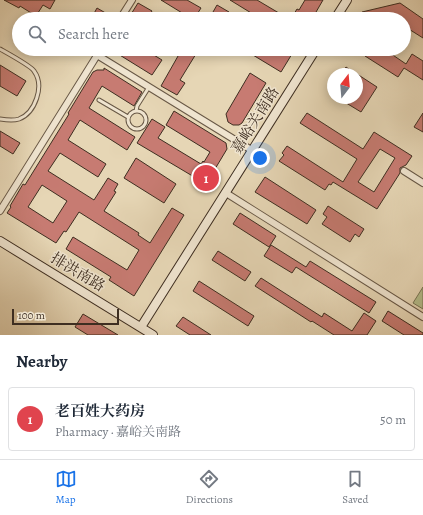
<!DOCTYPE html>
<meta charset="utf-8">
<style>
body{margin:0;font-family:Alegreya,"Noto Serif SC",serif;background:#f2f2f3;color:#1f2937}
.compass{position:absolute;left:327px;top:68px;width:36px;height:36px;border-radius:50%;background:#fff;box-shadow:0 2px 10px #0003;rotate:16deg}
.scale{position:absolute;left:12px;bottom:10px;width:107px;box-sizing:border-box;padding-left:4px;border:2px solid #3e2e21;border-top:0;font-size:11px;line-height:14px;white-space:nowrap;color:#3e2e21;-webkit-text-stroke:3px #efe4cf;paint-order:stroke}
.you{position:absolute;left:260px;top:158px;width:14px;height:14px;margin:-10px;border:3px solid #fff;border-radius:50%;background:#1a73e8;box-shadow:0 0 0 6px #1a73e833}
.badge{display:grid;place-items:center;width:26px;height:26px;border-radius:50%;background:#1a73e8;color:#fff;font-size:13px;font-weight:700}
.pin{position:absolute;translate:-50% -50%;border:2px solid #fff;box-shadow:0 1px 4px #0006}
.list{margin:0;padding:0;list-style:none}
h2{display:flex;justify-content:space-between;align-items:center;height:52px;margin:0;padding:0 16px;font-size:17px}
h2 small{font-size:13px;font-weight:400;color:#747a83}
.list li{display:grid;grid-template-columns:26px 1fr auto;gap:12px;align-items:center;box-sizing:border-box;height:64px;margin:0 8px 8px;padding:0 8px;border:1px solid #e0e1e3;border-radius:4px}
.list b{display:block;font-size:15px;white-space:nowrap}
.list p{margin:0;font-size:13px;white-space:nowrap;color:#747a83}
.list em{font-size:13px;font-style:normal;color:#747a83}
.icon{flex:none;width:22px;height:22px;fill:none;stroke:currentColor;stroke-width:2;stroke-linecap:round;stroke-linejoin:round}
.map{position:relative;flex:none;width:423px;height:335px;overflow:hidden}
.search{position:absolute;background:#fff;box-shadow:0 2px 10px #0003;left:12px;right:12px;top:12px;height:44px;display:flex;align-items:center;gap:10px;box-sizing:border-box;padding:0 14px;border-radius:22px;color:#747a83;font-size:15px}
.sheet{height:124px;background:#fff}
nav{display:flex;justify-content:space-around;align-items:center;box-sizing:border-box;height:56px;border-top:1px solid #e0e1e3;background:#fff;font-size:11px;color:#747a83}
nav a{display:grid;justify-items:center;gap:2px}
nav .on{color:#1a73e8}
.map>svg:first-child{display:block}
</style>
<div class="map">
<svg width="423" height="335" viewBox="0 0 423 335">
<rect width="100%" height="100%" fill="#e6d6b5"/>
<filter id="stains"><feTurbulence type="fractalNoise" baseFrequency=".005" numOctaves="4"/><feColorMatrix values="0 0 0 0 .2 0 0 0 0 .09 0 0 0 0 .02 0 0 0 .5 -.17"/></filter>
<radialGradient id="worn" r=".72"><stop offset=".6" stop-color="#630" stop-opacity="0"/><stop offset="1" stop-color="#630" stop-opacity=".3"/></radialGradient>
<!-- green -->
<path fill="#b5be8d" stroke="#7a7657" d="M423,287V309L413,303Z"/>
<!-- building -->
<path fill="#c77b72" stroke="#3e2e21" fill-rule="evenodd" d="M4,0H55L50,9L43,5L36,16L20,6L19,8Z
M161,0H187L201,8L194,19H192Z
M230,0H257L289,19H261Z
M305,0H323L312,19H291L297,9L299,10Z
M138,3L152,11L147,19H128Z
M400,3L423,19V38L404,26V19H358L362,12Z
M217,5L229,12L225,19H209Z
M97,8L109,15L107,19H91Z
M110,49H144L162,60L152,75Z
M182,49H199L180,80L185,83L177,95L161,86Z
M243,49H295L281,72Z
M370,49H384L406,64L412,54L423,61V80L404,68L398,77L365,56Z
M0,65L26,81L17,96L0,86Z
M346,67L356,74H341Z
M104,68L142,92L134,106L102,86L89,108L135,137L127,150L80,120L68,140L106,164L98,177L60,153L48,171L94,200L108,178L118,184L114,191L116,192L104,211L139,233L138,235L150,243L172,208L184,215L134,296L109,280L111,277L66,249L73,237L127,270L139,250L79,212L66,232L64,231L56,243L7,213L11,207L10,206L23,184L25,185L69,114L68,113L93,72L97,70H104ZM42,185L67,201L53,223L28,207Z
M250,73L266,83L242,123L239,125H233L228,122L226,114Z
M357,74L377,87L361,112L338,98H357Z
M174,111L226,143L227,149L206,184L137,143L152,119L165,127L158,138L201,164L203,161L204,162L210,152L166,125Z
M307,113L363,149L374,132L412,156L406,165L400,168V173L377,209L333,182L331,185L329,184L325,190L279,161L284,155L282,153L287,146L343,182L357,159L300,123ZM380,149L395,158L374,192L358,182Z
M423,113V132L414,127Z
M0,131L20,143L13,154L0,146Z
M136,158L176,184L164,203L124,178Z
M265,177L316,210L307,224L255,192Z
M328,206L364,229L359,237L355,234L350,242L322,224L327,217L323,214Z
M240,213L276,236L269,247L233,224Z
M271,245L306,267L310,261L376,302L369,313L296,267L292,273L264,256Z
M218,251L251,272L245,281L212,260Z
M261,278L322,317L324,313L352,331L364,313L376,321L367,335H334L312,321L311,322L255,286Z
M199,281L254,316L248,326L193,291Z
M388,311L423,333V335H404L382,321Z
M83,314L118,335H88L75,327Z
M183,317L211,335H190L176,326Z"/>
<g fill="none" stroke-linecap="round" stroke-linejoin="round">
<defs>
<path id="lane" d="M0,49C7,53 31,66 34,71C45,86 35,113 19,119C13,121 6,120 0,119
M99,100L128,117
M136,111L137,106L149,87
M128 120a9 9 0 1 1 18 0a9 9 0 1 1-18 0Z"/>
<path id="street" d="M120,19L132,0
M97,55L253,151
M404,171L423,183
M226,193L423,317
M0,211L101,49"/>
<path id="secondary" d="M335,19L347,0
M0,241L153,335
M141,327L316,49"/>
</defs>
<!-- lane casing -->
<use href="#lane" stroke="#685846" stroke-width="5"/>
<!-- street casing -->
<use href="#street" stroke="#685846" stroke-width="8"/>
<!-- secondary casing -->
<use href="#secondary" stroke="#3e2e21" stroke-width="10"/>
<!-- lane -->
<use href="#lane" stroke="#efe4cf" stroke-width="3"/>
<!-- street -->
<use href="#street" stroke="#efe4cf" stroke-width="6"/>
<!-- secondary -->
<use href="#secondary" stroke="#efe4cf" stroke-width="8"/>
</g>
<g text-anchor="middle" stroke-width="3" stroke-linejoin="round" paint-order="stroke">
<!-- street labels -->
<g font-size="15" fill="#3e2e21" stroke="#efe4cf">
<text transform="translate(255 120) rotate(-58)" y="5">嘉峪关南路</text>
<text transform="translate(78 272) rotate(31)" y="5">排洪南路</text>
</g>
</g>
<rect width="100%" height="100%" filter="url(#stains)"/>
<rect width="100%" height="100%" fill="url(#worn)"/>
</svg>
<svg class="compass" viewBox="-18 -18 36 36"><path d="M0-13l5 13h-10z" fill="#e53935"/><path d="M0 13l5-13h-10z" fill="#747a83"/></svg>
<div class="scale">100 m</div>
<div class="you"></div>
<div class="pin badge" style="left:206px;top:178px;background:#e0444e">1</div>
<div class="search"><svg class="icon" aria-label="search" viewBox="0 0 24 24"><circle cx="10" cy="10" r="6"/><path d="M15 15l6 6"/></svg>Search here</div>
</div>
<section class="sheet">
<h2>Nearby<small></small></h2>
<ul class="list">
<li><span class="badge" style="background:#e0444e">1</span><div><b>老百姓大药房</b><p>Pharmacy · 嘉峪关南路</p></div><em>50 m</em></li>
</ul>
</section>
<nav>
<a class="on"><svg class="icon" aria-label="map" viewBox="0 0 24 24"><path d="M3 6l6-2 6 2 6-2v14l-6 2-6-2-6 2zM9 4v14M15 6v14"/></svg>Map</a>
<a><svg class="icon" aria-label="directions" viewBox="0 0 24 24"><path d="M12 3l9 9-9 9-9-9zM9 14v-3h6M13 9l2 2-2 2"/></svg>Directions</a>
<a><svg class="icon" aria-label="saved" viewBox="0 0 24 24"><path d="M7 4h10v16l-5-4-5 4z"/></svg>Saved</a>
</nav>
